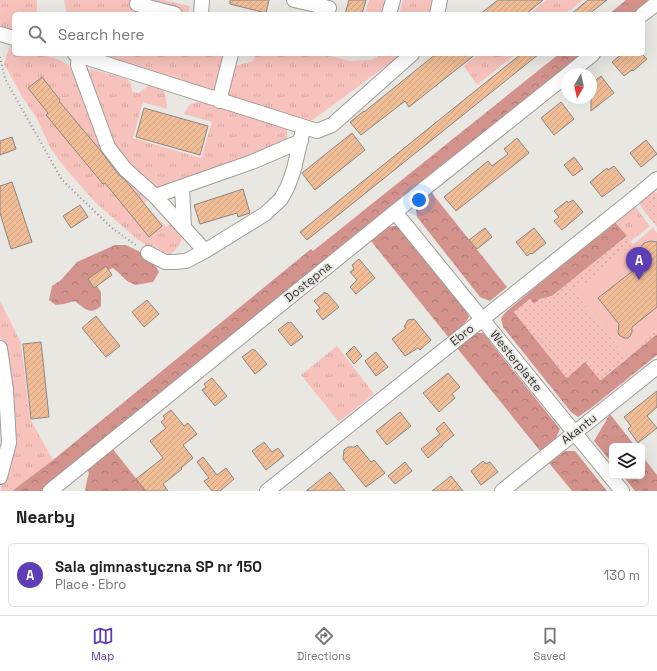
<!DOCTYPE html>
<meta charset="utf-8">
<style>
body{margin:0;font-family:"Space Grotesk",sans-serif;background:#f2f2f2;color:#202124}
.controls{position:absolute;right:12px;bottom:12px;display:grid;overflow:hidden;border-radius:6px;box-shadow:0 4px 16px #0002}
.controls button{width:36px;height:36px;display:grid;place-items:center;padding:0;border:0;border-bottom:1px solid #e0e0e0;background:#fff;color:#202124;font:20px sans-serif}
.compass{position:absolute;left:561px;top:68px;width:36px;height:36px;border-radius:50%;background:#fff;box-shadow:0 4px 16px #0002;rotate:189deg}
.you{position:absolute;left:419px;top:200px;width:14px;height:14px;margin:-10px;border:3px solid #fff;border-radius:50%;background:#1a73e8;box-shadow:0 0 0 6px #1a73e833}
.badge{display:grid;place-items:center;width:26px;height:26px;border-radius:50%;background:#5d3eb6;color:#fff;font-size:13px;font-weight:700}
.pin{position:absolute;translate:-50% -33px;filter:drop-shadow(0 1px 2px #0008)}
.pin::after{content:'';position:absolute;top:21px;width:14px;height:12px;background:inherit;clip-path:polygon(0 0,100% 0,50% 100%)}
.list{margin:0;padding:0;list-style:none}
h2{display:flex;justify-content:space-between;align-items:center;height:52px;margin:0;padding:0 16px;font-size:17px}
h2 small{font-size:13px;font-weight:400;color:#757577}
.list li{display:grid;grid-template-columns:26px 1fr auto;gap:12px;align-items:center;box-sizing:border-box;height:64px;margin:0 8px 8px;padding:0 8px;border:1px solid #e0e0e0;border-radius:6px}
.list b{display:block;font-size:15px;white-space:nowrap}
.list p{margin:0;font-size:13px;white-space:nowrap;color:#757577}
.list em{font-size:13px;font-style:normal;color:#757577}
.icon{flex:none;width:22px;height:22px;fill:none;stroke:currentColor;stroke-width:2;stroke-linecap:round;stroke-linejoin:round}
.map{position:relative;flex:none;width:657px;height:491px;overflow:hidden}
.search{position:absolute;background:#fff;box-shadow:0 4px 16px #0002;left:12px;right:12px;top:12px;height:44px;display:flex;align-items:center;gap:10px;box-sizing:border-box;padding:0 14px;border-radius:6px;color:#757577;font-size:15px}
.sheet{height:124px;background:#fff}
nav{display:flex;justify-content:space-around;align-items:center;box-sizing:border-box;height:56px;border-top:1px solid #e0e0e0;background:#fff;font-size:11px;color:#757577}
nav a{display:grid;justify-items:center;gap:2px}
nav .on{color:#5d3eb6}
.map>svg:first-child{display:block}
</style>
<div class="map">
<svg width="657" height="491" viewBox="0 0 657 491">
<defs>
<pattern id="grass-tufts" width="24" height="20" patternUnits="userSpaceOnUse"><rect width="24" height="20" fill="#f8c2bc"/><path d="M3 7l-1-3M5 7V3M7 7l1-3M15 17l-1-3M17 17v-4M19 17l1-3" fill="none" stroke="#d5a7a2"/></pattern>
<pattern id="forest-crowns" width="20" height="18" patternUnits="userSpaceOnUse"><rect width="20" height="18" fill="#d3938c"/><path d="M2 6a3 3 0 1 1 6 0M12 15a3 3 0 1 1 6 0" fill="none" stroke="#ac7973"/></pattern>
<pattern id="park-dots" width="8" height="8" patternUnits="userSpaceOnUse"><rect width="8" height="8" fill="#f8c2bc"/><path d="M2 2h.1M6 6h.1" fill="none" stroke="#d5a7a2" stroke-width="1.8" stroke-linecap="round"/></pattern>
<pattern id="building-hatch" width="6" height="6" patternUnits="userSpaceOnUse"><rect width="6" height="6" fill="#f1bd96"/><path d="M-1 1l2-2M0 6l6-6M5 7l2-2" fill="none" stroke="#cfa382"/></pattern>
</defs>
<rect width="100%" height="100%" fill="#e9e7e2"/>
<!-- grass -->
<path fill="url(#grass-tufts)" d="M0,0H37V14H14V33L0,28Z
M64,0H163L190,6L188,14H67Z
M369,0H389L385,14H365Z
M403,0H435L432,14H399Z
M546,0H583L565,14H529Z
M10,46L14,47V54C32,54 56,54 70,67L102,146L100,150L119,171L148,199L144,204L166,227L172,223C174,226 178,228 180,231C186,240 176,251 168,256L150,248L137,239L96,203L65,168L51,149L36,117L23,98L4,64Z
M87,54H226L215,92Z
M255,54H322L350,61L370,60L383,54H402L310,122L227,95L234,66L253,61Z
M479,54H516L477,85L464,66Z
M91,69L127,79L131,84L132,91C138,94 139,93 144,89C146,87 150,86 153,85L163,89L166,97L167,109L143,102L133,138L201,158L212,122L184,114L190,104L203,101L281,126L287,130V141L266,153L156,190L120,156L110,139L87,74Z
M634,205L650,226L631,241L614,221Z
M0,301L21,343L30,419L53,460L12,491H0L11,449L9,390L0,334Z
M337,346L374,394L339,422L301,375Z"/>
<!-- forest -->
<path fill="url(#forest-crowns)" d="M626,0H652L635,14H609Z
M559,54H585L41,491H12L53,460L311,249L313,251Z
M431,192L507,287L490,301L480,297L417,217L415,204Z
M614,221L627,236L552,296L540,299L534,304L530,299L514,312L566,377L585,362L601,380L657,334V355L591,408L578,417L571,412L503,327L501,318L506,312Z
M399,225L468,314L469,317L465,323L449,338L371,241L388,227Z
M115,245H126L140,252L153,261L159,272L153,282L135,285L127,281L120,274L113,268L104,272L94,282L101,292V306C90,316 84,308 75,301L64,304L56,305L49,300L52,286L61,280L77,262Z
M477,333H483L560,429L555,440L541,452L457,348Z
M610,414L635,446H612V463L594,441Z
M112,448L146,491H85L87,480L89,473L86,469Z
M565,451H575L607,491H572L549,463Z
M642,456L657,475V491H635L623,476H642Z"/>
<!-- park -->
<path fill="url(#park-dots)" d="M654,192L657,193V227L641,207L640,202L650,193Z
M627,236L633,245L575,292L625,355L657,329V334L600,380L585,362L567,378L514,312L530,299L534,304L540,299L552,296Z"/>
<!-- pitch -->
<path fill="#f8c2bc" d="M653,228L657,233V329L625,355L575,292Z"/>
<!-- building -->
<path fill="url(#building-hatch)" stroke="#8b8784" d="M230,0H269L266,13L230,4Z
M349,0H366L362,14H345Z
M498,0H543L526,14H480Z
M588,0H607L589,14H571Z
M436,54H476L409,107L405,101L361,135L350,122L364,111V112Z
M521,54H539L307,240L300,232Z
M622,54H642L647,59L633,71L632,70L624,76L612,62Z
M601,76L614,93L591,111V84Z
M42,77L60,100L59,101L100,150L118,174L126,181L162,226L149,237L105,183L103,184L46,115L48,113L28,88Z
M561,102L574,119L554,135L541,118Z
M144,108L208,126L200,155L136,137Z
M352,133L365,150L315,190L302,173Z
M12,137L16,149L0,155V141Z
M517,138L529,153L456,211L444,197L488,161L492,166L508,154L504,149Z
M646,140L657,154L641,167L630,153Z
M574,157L583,169L573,176L564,165Z
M614,166L625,180L602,197L590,182L607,168L608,170Z
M12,182L32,242L11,249L0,213V186Z
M243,189L250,213L238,217L237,213L200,224L194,205Z
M573,200L583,212L562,230L554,221L559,217L554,211L567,201L568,203Z
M80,205L88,217L71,228L63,216Z
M485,228L492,237L477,249L469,240Z
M534,228L546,243L532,254L531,253L527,256L516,242Z
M651,241L657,242V307L632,327V332L630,336L628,338H624L619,335L618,332L619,324L598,298L643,263L640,255V248L644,243Z
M359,259L375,278L356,294L350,287L357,280L350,272L354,269L352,265Z
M106,266L112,275L94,288L88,279Z
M325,292L326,294L327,293L339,307L323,320L316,311L320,308L314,301Z
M147,300L159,314L144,327L132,312Z
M96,316L120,346L106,357L82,328Z
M414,319L431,340L420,350L418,348L405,356L392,339L406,328L404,327L408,320Z
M288,322L289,323L291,322L303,337L291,346L278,330Z
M41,342L49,417L31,419L23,344Z
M354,346L362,356L354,364L346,354Z
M253,349L254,350H255L267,364L255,374L242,357Z
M376,352L388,367L376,376L365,361Z
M448,373L460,387L452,394L455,398L439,412L423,393Z
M212,378L227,396L215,406L202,390L206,387L204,384Z
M657,391V407L647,416L657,428L638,443L628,429L631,426L624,417Z
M171,410L184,426L188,423L197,434L183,445L193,458L181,468L182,469L163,484L168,491H146L136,479L163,458L150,441L166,428L161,422L165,419L163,416Z
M400,412L411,426L387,445L376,431Z
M444,422L454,435L443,444V445L428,458L421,449L440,434L436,429Z
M264,442L272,452L278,448L284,456L266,470L252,451Z
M357,445L371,462L374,460L385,473L366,487L343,459L344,450L348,447H355Z
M203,457L217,475L226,468L234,479L220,491H212L204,481L209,478L197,462Z
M483,461L486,464L490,462L498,472L481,485L471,471Z
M405,462L412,471L395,484L388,476Z
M330,472L345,491H306Z
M451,476L463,491H432Z"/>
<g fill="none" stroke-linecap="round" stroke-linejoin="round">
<defs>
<path id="minor" d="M294,0L329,8
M137,4L175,14
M201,14L202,0
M389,14L393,0
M437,14L440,0
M643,14L657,3
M0,34L14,38
M75,54L317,131L332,125L412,54
M79,55L78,65L108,147L125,169L155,196L252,162L301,141
M568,74L593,54
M219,101L231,54
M182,187L184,228
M155,196L205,251
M395,212L622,491
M148,253L165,262H174L186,261L205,251L265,214L281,199L288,186L294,169L302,134
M0,348L6,390L9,443L0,477
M50,491L395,212L567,75
M267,491L633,199L657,179
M502,491L657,367"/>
</defs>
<!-- minor casing -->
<use href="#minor" stroke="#9f9d99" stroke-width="16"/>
<!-- path -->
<path stroke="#8e8d8a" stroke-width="2" stroke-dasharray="1 3" stroke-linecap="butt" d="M0,57L5,79L62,180L112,228L137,246"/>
<!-- minor -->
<use href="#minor" stroke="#fff" stroke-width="14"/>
</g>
<g text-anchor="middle" stroke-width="3.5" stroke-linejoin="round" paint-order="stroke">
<!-- street labels -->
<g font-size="12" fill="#343432" stroke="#e9e7e2">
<text transform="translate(308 282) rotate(-39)" y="4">Dostępna</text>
<text transform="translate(462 335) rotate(-39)" y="4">Ebro</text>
<text transform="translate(516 361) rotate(51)" y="4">Westerplatte</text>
<text transform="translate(579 429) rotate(-38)" y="4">Akantu</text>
</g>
</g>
</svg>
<div class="controls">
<button><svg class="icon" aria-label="layers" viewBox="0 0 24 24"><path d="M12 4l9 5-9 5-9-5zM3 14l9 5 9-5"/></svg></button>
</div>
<svg class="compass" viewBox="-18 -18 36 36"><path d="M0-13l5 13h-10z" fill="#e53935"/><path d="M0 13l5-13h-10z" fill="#757577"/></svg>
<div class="you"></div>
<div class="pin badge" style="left:639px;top:280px">A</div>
<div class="search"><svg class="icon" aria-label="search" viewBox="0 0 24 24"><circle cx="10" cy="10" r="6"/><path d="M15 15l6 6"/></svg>Search here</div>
</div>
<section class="sheet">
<h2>Nearby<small></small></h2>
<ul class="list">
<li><span class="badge">A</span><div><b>Sala gimnastyczna SP nr 150</b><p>Place · Ebro</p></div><em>130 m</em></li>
</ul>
</section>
<nav>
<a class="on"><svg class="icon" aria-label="map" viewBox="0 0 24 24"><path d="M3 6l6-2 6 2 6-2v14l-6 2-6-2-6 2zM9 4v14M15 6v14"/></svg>Map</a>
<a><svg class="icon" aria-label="directions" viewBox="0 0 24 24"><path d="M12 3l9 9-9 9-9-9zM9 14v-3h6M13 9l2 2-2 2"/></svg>Directions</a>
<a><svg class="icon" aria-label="saved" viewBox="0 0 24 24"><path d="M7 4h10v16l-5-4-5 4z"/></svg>Saved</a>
</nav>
